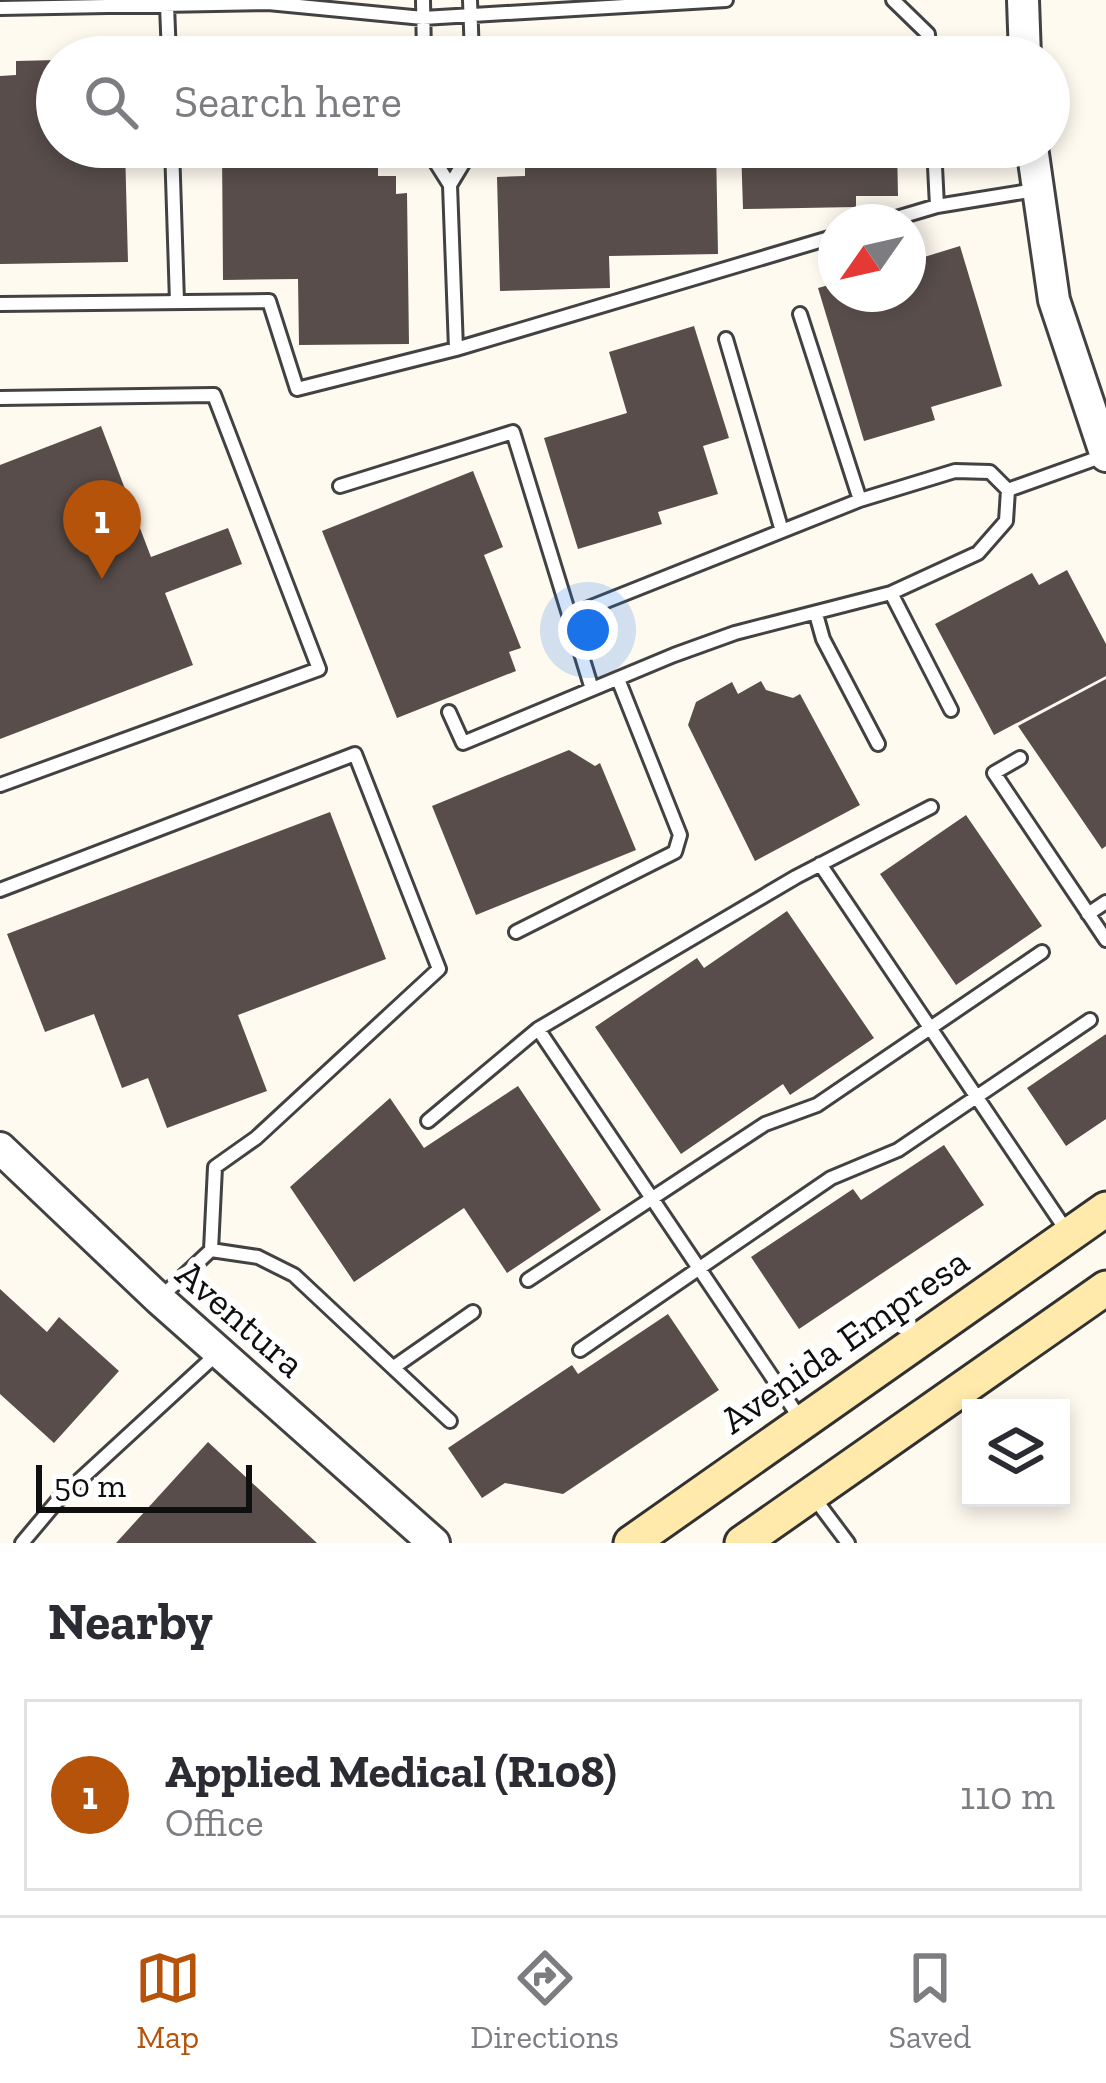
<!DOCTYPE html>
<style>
body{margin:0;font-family:"Zilla Slab",serif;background:#f7f7f7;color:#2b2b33}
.controls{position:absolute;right:36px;bottom:36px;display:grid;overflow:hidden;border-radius:0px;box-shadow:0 6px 18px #0003}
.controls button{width:108px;height:108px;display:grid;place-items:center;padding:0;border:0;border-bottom:3px solid #e1e1e2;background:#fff;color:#2b2b33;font:60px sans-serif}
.compass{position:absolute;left:818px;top:204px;width:108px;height:108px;border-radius:50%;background:#fff;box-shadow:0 6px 18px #0003;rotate:236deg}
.scale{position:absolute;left:36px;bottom:30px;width:216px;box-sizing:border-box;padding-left:12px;border:6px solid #0f0f0f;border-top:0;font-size:33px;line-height:42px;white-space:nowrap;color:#0f0f0f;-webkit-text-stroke:9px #fff;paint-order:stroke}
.you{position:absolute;left:588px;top:630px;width:42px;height:42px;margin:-30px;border:9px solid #fff;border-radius:50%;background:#1a73e8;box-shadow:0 0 0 18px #1a73e833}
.badge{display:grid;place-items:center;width:78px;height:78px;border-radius:50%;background:#b45309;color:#fff;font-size:39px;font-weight:700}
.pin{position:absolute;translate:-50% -99px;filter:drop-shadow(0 3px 6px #0008)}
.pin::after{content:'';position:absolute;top:63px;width:42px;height:36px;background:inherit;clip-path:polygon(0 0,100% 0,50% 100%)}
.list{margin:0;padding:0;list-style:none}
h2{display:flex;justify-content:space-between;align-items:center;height:156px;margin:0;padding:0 48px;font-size:51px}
h2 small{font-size:39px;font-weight:400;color:#7c7c81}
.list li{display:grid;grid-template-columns:78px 1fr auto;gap:36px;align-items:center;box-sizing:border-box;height:192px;margin:0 24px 24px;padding:0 24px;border:3px solid #e1e1e2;border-radius:0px}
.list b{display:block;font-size:45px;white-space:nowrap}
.list p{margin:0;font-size:39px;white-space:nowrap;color:#7c7c81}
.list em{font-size:39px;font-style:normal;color:#7c7c81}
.icon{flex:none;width:66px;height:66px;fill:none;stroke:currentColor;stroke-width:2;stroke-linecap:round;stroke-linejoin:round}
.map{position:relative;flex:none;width:1106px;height:1543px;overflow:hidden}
.search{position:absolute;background:#fff;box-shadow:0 6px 18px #0003;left:36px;right:36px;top:36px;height:132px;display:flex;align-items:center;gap:30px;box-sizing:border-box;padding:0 42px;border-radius:66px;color:#7c7c81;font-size:45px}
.sheet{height:372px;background:#fff}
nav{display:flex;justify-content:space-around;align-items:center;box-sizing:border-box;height:168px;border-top:3px solid #e1e1e2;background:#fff;font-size:33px;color:#7c7c81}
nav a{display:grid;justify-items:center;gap:6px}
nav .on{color:#b45309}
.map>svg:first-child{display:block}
</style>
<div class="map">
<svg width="1106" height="1543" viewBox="0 0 1106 1543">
<rect width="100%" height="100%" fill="#fffaf0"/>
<!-- building -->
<path fill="#584d4a" d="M854,44V57H783V46Z
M57,60V147H125L128,262L0,264V76L16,75V61Z
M222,147H369L370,167H378V176H396V194L407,193L409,344L299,345L298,279L223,280Z
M525,147H716L718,254L609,256L610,288L500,291L497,177L525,176Z
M741,147H897L898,196H856V207L743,209Z
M960,246L1002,386L931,407L935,420L864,441L818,288L836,283V294H908V262Z
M694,326L729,438L703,446L718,494L658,512L662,524L578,549L544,438L627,413L609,352Z
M101,426L151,557L228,528L242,564L165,593L193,665L0,739V465Z
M473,471L503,547L484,555L521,648L509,652L516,671L397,718L322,531Z
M1067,570L1106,644V676L994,735L935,624L1032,573L1039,585Z
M1106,679V846L1102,849L1018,726Z
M761,681L766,690L793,698L800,694L860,805L755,861L688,725L696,702L732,682L738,694Z
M569,750L595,766L600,763L636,850L476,915L432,806Z
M330,812L386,959L238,1015L267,1091L167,1128L148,1078L122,1088L94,1014L45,1032L7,934Z
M966,815L1042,926L956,985L880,874Z
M787,911L874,1038L790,1095L783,1084L681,1154L595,1027L697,958L704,968Z
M1106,1034V1119L1066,1146L1027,1088Z
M518,1086L601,1210L507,1273L464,1208L354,1282L290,1187L390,1098L424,1148Z
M944,1145L984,1205L799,1329L751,1257L853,1189L861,1200Z
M0,1289L47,1332L59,1317L119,1371L54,1443L0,1394Z
M668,1314L719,1390L563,1494L505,1483L482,1498L448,1448L572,1365L578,1374Z
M208,1442L317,1543H116Z"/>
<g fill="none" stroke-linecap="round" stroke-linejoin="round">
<defs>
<path id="service" d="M423,0L424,57
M470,0L472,57
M893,0L928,34L929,57
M167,5L169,57
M0,8L268,3L423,18L726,0
M172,147L177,302
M426,147L450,185L456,349
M934,147L937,206
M450,185L473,147
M883,222L937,206L1035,190
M0,304L269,301L297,389L456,349L836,236
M800,314L860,500
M726,339L782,531
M0,398L214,395L319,669L0,785
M340,486L513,432L592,689
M1008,490L1103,456
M891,593L951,710
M816,614L823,639L878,744
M449,712L463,743L674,655L735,633L891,593L978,553L1006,521L1008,490L990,472L955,471L860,500L571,615
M1020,758L994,773L1106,940
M820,864L1068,1233
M0,890L355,754L439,969L256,1138L215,1167L211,1250L159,1299
M1088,914L1106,902
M516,932L675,852L680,835L618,679
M538,1029L801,1420
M428,1121L538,1029L796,877L931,807
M211,1250L258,1257L294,1275L450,1421
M528,1280L765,1124L817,1105L1042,952
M580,1350L831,1178L898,1150L1090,1020
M394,1367L473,1312
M815,1499L848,1543
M22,1543L59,1499L219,1352"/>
<path id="tertiary" d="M1023,0L1025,57
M1032,147L1054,300L1106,456
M0,1148L159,1299L434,1543"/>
<path id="secondary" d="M631,1543L1106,1209
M742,1543L1106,1288"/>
</defs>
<!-- service casing -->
<use href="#service" stroke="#424242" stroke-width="18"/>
<!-- tertiary casing -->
<use href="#tertiary" stroke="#424242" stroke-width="36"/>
<!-- secondary casing -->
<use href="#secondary" stroke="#313131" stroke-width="39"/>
<!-- service -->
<use href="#service" stroke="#fff" stroke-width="12"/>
<!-- tertiary -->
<use href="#tertiary" stroke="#fff" stroke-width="30"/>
<!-- secondary -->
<use href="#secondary" stroke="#ffe9ab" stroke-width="33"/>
</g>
<g text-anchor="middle" stroke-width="12" stroke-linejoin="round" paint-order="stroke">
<!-- street labels -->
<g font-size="39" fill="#0f0f0f" stroke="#fff">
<text transform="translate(241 1318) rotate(41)" y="14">Aventura</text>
<text transform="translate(844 1340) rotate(-35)" y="14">Avenida Empresa</text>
</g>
</g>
</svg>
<div class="controls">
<button><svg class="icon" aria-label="layers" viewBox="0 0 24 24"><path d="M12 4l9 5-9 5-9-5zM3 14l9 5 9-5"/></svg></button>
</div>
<svg class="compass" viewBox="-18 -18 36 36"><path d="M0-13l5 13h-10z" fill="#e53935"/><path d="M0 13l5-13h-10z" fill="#7c7c81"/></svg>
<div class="scale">50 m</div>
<div class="you"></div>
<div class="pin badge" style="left:102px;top:579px">1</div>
<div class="search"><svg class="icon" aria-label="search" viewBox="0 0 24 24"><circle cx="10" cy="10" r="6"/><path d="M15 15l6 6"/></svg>Search here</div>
</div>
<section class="sheet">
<h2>Nearby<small></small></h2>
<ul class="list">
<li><span class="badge">1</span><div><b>Applied Medical (R108)</b><p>Office</p></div><em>110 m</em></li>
</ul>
</section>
<nav>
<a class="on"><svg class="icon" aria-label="map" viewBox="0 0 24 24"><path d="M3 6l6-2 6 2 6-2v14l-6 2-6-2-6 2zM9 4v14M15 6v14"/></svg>Map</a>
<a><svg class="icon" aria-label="directions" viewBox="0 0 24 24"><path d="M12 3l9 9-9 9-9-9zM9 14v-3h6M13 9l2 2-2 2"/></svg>Directions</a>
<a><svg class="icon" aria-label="saved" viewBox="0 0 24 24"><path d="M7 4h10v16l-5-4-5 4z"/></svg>Saved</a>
</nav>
